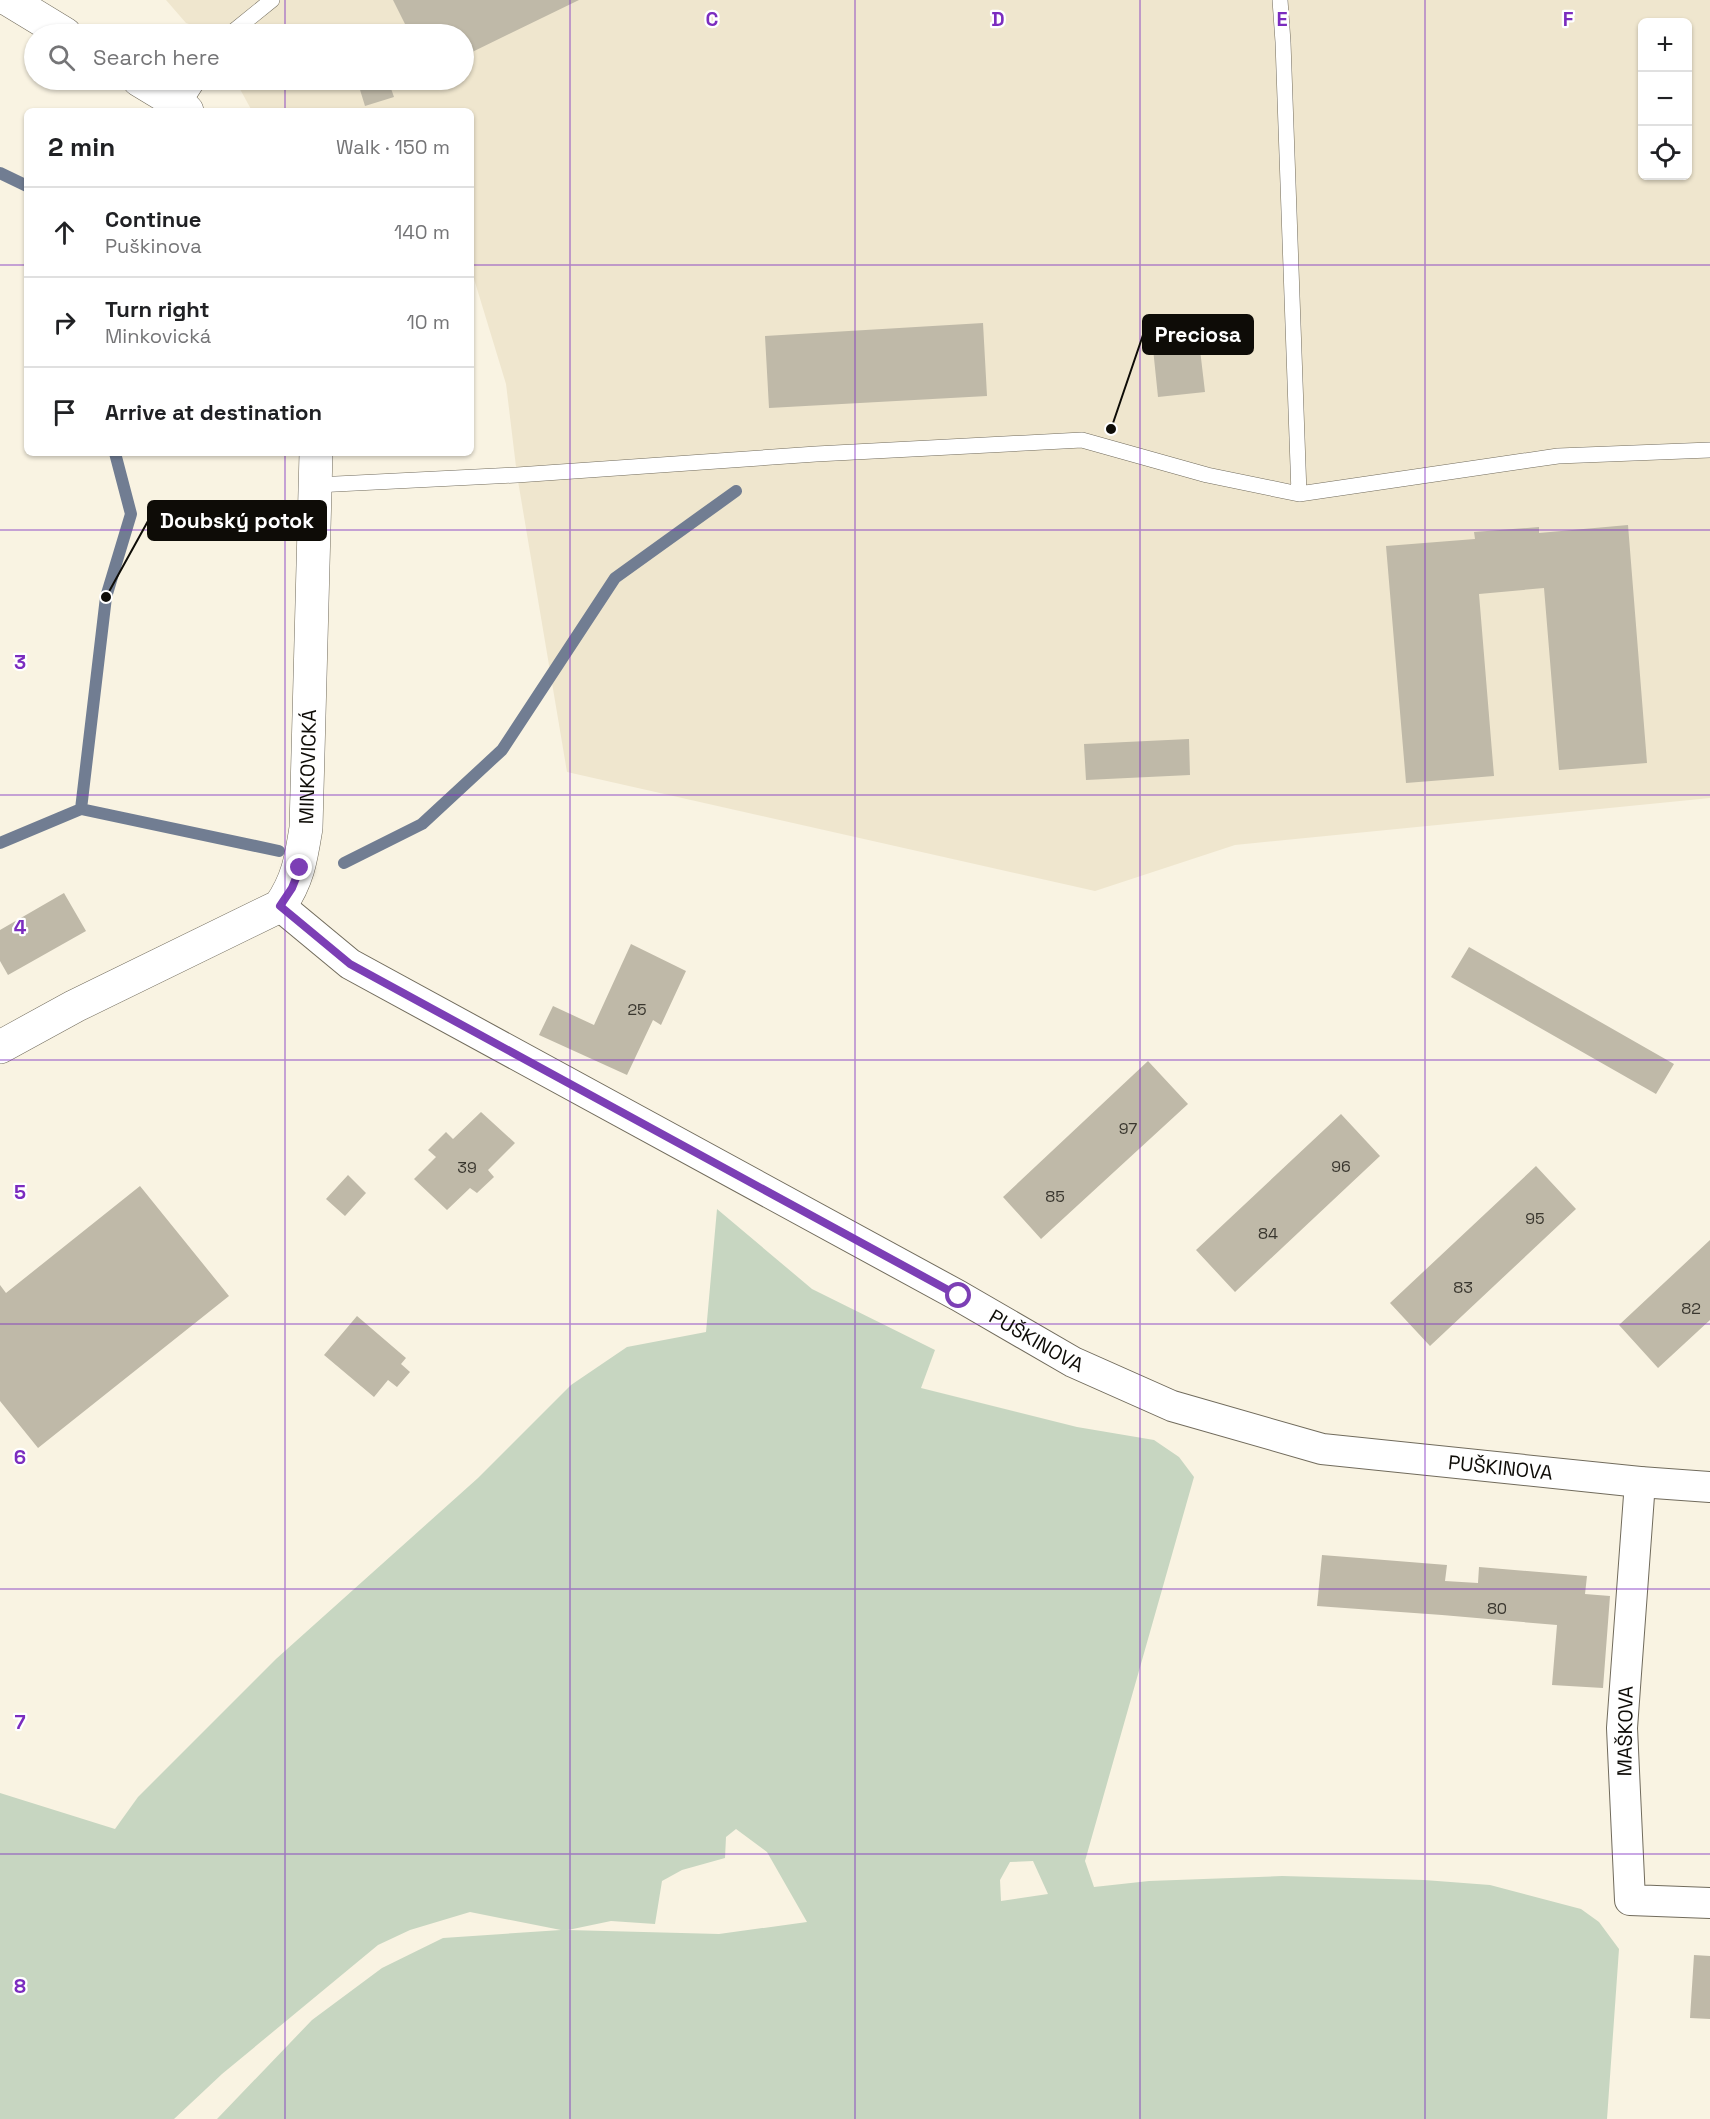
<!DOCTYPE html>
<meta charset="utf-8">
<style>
body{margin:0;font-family:"Space Grotesk",sans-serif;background:#f2f2f2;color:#202124}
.controls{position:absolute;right:18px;top:18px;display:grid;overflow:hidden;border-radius:9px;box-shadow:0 2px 4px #0004}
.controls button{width:54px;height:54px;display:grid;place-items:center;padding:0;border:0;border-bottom:2px solid #e0e0e0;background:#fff;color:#202124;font:30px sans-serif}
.stop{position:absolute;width:18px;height:18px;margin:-14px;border:4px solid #7c3fb5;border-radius:50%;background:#fff}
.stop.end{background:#7c3fb5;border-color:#fff;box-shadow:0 2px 6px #0008}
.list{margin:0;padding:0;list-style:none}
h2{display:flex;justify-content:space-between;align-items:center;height:78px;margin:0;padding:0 24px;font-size:26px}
h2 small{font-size:20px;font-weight:400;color:#757577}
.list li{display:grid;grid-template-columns:39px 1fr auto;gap:18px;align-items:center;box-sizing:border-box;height:90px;padding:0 24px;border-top:2px solid #e0e0e0}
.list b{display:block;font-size:22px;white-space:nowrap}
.list p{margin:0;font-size:20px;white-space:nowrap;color:#757577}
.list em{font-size:20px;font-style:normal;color:#757577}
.icon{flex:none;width:33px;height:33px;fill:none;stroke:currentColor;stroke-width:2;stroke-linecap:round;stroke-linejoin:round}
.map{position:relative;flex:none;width:1710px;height:2119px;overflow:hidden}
.search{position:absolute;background:#fff;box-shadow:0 2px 4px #0004;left:24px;top:24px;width:450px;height:66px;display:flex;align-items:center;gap:15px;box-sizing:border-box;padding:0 21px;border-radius:33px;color:#757577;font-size:22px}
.panel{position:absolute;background:#fff;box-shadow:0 2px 4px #0004;left:24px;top:108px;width:450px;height:348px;border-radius:9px}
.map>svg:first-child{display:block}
</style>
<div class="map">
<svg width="1710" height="2119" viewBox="0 0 1710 2119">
<rect width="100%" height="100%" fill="#f9f3e2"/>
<!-- built -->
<path fill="#efe6ce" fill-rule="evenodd" d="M166,0H1710V798L1235,845L1095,891L567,772L517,475L506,384L471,269V111H252L235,80H464V34H220L186,23ZM1642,22H1688V176H1642Z"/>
<!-- green -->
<path fill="#c7d6c1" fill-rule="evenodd" d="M717,1209L812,1289L935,1350L921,1388L1077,1427L1154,1440L1179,1457L1194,1477L1085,1861L1094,1887L1149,1881L1282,1876L1424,1880L1490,1885L1581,1909L1599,1922L1619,1949L1607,2119H217L312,2020L382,1968L443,1938L561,1930L470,1912L410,1930L378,1945L222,2074L174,2119H0V1793L115,1829L138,1797L276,1659L478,1478L571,1385L627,1347L706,1332ZM736,1829L767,1852L807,1922L719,1934L568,1930L611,1921L655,1924L662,1881L682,1870L725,1858L726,1837ZM1033,1861L1048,1894L1001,1901L1000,1880L1010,1862Z"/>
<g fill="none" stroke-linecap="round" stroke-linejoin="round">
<!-- stream -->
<path stroke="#717d92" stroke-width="12" d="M0,173L27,186
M81,809L279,851
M0,843L81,809L106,597L131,514L115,453
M344,863L422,824L502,750L615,578L736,491"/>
</g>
<!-- building -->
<path fill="#bfb9a8" d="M393,0H579L464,56V34H410Z
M357,80H388L394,97L365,106Z
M983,323L987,396L769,408L765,336Z
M1197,324L1205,392L1158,397L1151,329Z
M1628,525L1647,763L1559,770L1544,588L1479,594L1494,776L1406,783L1386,546L1475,539L1474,532L1539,527V533Z
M1189,739L1190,775L1086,780L1084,744Z
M64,893L86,931L8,975L0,961V930Z
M631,944L686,971L661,1025L653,1020L627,1075L539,1035L553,1006L594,1025Z
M1469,947L1674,1064L1656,1094L1451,977Z
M1148,1061L1188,1104L1041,1239L1003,1197Z
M481,1112L515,1143L488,1170L494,1177L477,1193L470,1188L447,1210L414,1179L436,1157L428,1150L446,1132L453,1139Z
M1341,1114L1380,1156L1235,1292L1196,1250Z
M1536,1166L1576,1209L1430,1346L1390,1303Z
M348,1175L366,1193L345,1216L326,1199Z
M140,1186L229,1296L38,1448L0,1401V1285L6,1293Z
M1710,1240V1320L1658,1368L1619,1325Z
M357,1316L406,1358L401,1364L410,1372L397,1387L388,1380L374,1397L324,1355Z
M1322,1555L1447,1565L1445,1581L1478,1583L1479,1567L1587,1576L1585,1594L1610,1596L1603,1688L1552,1685L1557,1625L1442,1615L1317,1606Z
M1694,1955L1710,1956V2019L1690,2018Z"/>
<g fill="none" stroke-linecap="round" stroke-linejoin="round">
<defs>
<path id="service" d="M1280,0L1283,42L1299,494
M230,34L272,0
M182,106L199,80
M316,485L517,475L816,454L1082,440L1207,475L1299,494L1558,456L1710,450"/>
<g id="minor">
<path id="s1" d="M280,906L350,964L959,1296L1073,1362L1172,1406L1322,1449L1640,1482L1710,1487"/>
<path d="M1640,1482L1622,1728L1630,1900L1710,1903"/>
</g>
<g id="tertiary">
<path d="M9,0L65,34"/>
<path d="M139,80L182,106L187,111"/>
<path id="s2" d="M0,1047L75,1006L280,906C298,880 301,859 306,828L316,453"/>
</g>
</defs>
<!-- service casing -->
<use href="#service" stroke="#716b5c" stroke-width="16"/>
<!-- minor casing -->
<use href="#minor" stroke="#716b5c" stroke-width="32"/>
<!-- tertiary casing -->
<use href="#tertiary" stroke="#716b5c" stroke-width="34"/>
<!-- service -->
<use href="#service" stroke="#fff" stroke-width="15"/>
<!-- minor -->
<use href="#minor" stroke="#fff" stroke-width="30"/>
<!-- tertiary -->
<use href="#tertiary" stroke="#fff" stroke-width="33"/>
</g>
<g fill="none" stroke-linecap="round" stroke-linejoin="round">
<!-- route -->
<path stroke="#7c3fb5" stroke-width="8" d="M300,868L292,888L280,906L350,964L959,1296"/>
</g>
<!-- grid -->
<path fill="none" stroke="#7b2cbf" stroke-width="1.5" stroke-opacity="0.55" d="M285,0V34M570,0V2119M855,0V2119M1140,0V2119M1425,0V2119M285,80V111M0,265H27M471,265H1710M285,453V2119M0,530H1710M0,795H1710M0,1060H1710M0,1324H1710M0,1589H1710M0,1854H1710"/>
<g text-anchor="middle" stroke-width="4.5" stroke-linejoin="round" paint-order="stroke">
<!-- number labels -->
<g font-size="16" fill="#3a372f">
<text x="637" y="1015">25</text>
<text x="1128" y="1134">97</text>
<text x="1341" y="1172">96</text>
<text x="467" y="1173">39</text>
<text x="1055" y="1202">85</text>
<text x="1535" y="1224">95</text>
<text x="1268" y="1239">84</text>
<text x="1463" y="1293">83</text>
<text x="1691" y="1314">82</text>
<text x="1497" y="1614">80</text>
</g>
<!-- street labels -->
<g font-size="20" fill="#0e0c07" stroke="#fff">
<text dy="7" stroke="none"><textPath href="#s2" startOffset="458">MINKOVICKÁ</textPath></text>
<text dy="7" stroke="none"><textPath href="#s1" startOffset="874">PUŠKINOVA</textPath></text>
<text dy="7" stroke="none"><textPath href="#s1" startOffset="1360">PUŠKINOVA</textPath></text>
<text transform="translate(1625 1731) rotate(-89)" y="7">MAŠKOVA</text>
</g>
</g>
<g font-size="20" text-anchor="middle" font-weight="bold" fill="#7b2cbf" stroke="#fff" stroke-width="4.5" stroke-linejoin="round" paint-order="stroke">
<text x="712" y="26">C</text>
<text x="998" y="26">D</text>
<text x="1282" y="26">E</text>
<text x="1568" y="26">F</text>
<text x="20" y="669">3</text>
<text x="20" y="934">4</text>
<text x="20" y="1199">5</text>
<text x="20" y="1464">6</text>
<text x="20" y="1729">7</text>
<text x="20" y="1993">8</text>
</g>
<!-- callouts -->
<path fill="none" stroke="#0e0c07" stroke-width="2" d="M1111 429L1143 335M106 597L148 521"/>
<g fill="#0e0c07" stroke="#fff" stroke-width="2">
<circle cx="1111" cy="429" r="6"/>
<circle cx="106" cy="597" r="6"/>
</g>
<g fill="#0e0c07" stroke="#0e0c07" stroke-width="2">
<rect x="1143" y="315" width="110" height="39" rx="6"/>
<rect x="148" y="501" width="178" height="39" rx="6"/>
</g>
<g font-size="21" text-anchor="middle" font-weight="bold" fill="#fff">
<text x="1198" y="342">Preciosa</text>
<text x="237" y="528">Doubský potok</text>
</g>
</svg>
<div class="controls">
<button>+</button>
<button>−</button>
<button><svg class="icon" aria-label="locate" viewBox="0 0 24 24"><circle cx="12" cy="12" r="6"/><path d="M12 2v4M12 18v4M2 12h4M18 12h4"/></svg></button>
</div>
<div class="stop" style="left:959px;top:1296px"></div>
<div class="stop end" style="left:300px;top:868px"></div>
<div class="search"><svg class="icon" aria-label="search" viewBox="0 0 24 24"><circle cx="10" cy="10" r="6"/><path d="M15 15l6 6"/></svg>Search here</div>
<section class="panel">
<h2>2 min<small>Walk · 150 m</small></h2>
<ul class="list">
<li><svg class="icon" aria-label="ahead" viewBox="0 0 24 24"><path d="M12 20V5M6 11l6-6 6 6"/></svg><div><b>Continue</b><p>Puškinova</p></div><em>140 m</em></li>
<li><svg class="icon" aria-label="right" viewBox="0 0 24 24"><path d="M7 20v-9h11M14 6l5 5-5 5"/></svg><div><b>Turn right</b><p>Minkovická</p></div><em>10 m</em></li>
<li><svg class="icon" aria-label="arrive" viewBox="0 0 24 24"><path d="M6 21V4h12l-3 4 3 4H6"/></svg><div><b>Arrive at destination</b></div></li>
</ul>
</section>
</div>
